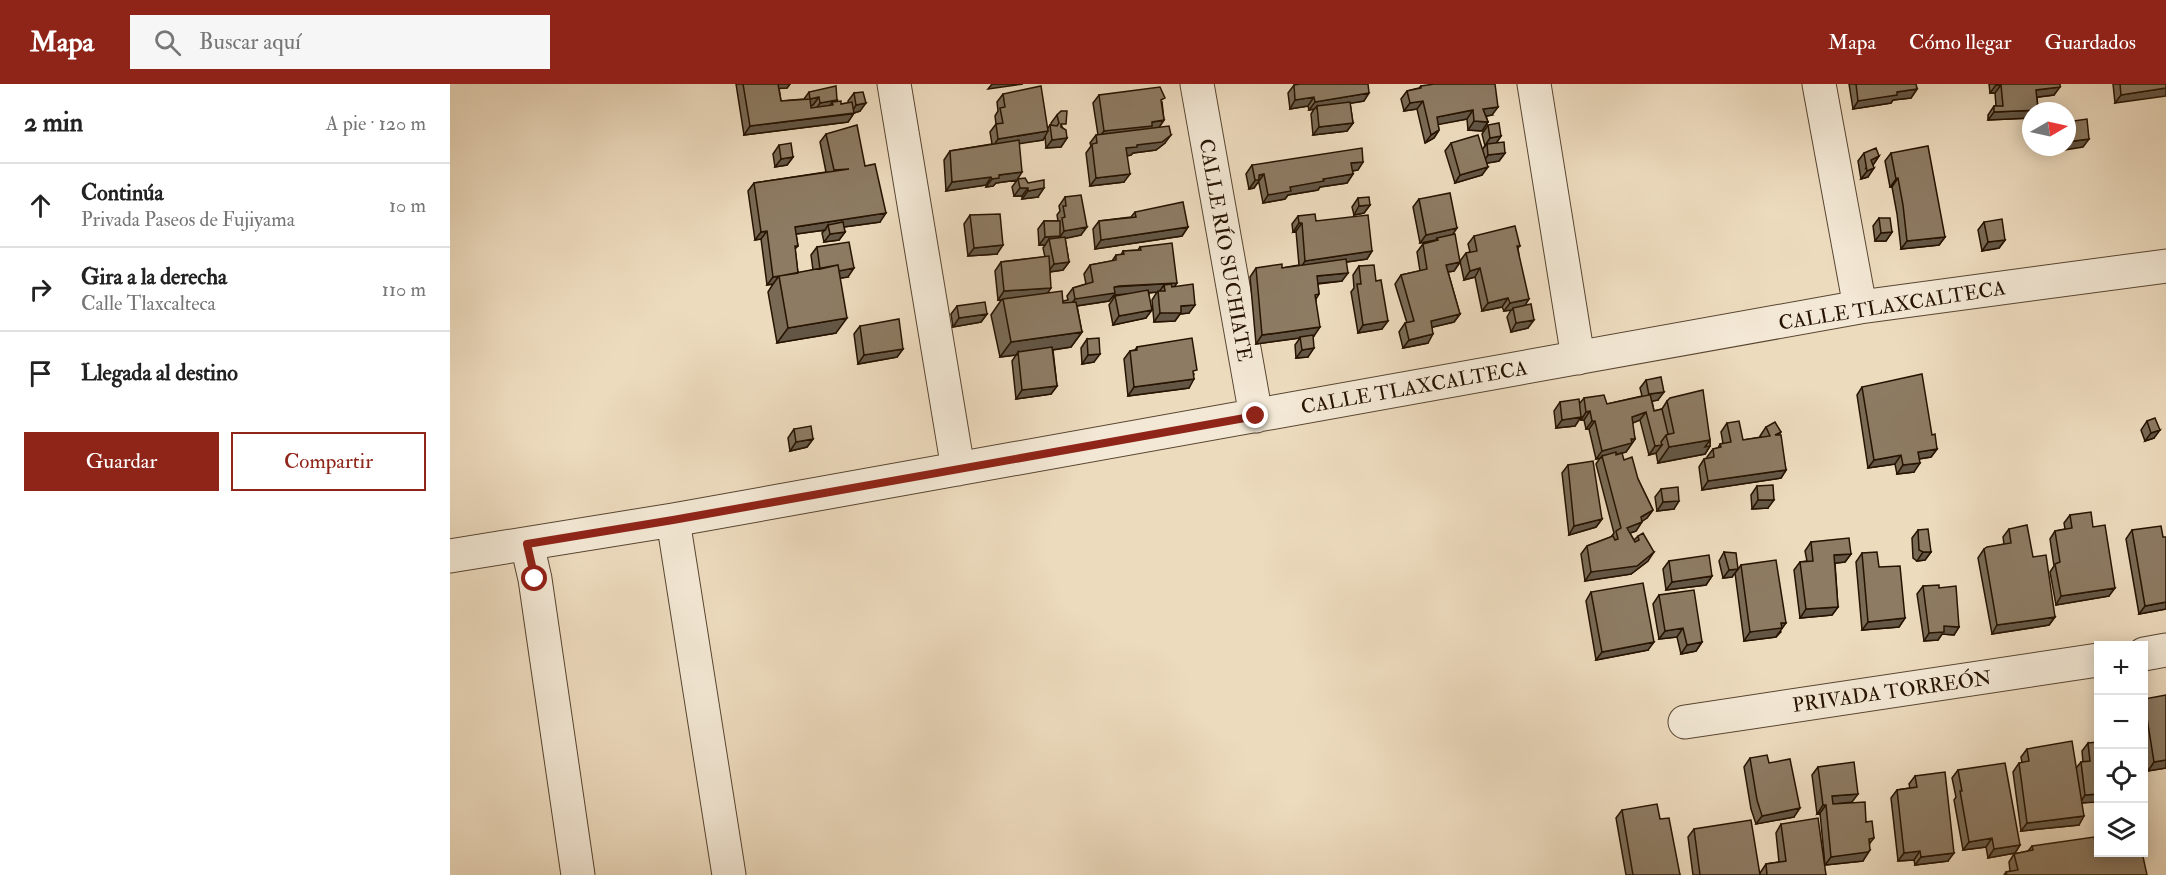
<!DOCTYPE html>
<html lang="es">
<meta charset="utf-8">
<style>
body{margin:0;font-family:"IM FELL Double Pica",serif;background:#f6f6f6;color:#222}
.controls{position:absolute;right:18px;bottom:18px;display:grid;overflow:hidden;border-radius:0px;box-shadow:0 3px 15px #0003}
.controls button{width:54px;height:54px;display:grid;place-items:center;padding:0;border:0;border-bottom:2px solid #e0e0e0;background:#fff;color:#222;font:30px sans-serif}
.compass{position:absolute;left:1572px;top:18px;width:54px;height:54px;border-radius:50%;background:#fff;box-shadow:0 3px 15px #0003;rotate:81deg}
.stop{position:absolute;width:18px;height:18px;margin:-14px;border:4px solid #8f2418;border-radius:50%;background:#fff}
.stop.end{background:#8f2418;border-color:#fff;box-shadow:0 2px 6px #0008}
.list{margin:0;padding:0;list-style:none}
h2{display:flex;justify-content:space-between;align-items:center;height:78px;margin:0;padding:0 24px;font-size:26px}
h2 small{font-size:20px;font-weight:400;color:#767676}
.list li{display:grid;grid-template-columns:39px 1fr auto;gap:18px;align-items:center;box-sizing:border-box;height:84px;padding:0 24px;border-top:2px solid #e0e0e0}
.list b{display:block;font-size:22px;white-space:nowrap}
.list p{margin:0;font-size:20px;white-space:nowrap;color:#767676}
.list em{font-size:20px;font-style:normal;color:#767676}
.actions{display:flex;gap:12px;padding:18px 24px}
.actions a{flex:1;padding:14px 0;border:2px solid #8f2418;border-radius:0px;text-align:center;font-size:21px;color:#8f2418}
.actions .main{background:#8f2418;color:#fff}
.icon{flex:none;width:33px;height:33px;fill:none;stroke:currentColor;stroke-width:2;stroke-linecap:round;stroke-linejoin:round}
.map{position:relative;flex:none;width:1716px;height:791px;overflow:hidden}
header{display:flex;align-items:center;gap:36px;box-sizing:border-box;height:84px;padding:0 30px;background:#8f2418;color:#fff}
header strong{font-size:28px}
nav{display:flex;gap:33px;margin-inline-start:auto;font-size:21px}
.search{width:420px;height:54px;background:#f6f6f6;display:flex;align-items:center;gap:15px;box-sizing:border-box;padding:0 21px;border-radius:0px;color:#767676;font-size:22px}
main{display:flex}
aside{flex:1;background:#fff}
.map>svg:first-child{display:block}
</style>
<header>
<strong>Mapa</strong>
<div class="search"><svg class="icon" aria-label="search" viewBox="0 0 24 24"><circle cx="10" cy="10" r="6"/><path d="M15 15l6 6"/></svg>Buscar aquí</div>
<nav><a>Mapa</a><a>Cómo llegar</a><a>Guardados</a></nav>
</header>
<main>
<aside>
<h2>2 min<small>A pie · 120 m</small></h2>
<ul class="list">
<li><svg class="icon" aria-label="ahead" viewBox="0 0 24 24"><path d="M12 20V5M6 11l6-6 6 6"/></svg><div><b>Continúa</b><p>Privada Paseos de Fujiyama</p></div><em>10 m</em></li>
<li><svg class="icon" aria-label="right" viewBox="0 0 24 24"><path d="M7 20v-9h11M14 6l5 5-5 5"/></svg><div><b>Gira a la derecha</b><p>Calle Tlaxcalteca</p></div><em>110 m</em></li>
<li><svg class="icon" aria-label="arrive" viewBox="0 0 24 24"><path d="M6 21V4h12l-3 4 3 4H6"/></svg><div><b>Llegada al destino</b></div></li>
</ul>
<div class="actions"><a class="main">Guardar</a><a>Compartir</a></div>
</aside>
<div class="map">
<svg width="1716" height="791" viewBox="0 0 1716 791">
<rect width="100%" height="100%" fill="#eddbbe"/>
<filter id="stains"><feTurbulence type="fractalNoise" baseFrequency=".00333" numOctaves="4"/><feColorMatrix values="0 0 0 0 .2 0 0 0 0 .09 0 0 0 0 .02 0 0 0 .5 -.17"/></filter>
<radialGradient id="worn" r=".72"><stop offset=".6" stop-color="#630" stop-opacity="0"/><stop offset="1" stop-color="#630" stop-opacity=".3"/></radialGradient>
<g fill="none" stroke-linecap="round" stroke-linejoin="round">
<defs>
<path id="minor" d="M444,0L508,385
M747,0L806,332
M1084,0L1128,274
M1369,0L1410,223
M223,436L279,791
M77,460L85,495L128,791
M0,472L223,436L1410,223L1716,182
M1694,570L1716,566
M1235,638L1648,576"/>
</defs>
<!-- minor casing -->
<use href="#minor" stroke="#584530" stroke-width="35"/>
<!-- minor -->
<use href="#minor" stroke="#f3e8d5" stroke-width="33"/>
</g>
<!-- wall -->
<path fill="#796a55" stroke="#261300" stroke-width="1.5" d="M286,0H340L337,4H329L331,17L354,15L359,8L387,16L386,18L391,20L398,19V17L404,9L410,27L404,29L398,38L294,51Z
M1399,0H1466L1467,5L1461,14L1443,16L1441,19L1403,25Z
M1539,0H1610L1604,11L1587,13L1588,26L1587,27H1581V34L1538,36V31L1544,22H1546L1545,9H1540Z
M1663,0H1716L1665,19Z
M844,1L914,17L900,19L903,39L897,47L863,51L861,30L864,25L859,26L858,22L840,25L838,9Z
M971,2L1042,31L1036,32L1038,38L1032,47L1018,46L1017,35L988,40L989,46L984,54L975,59L967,25L954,27L951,15L957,7L969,4Z
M553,10L598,44L600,41H601V39L607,31L617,54L611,63L596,64L595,52L593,56L569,59L567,96L546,99L543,102L536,103V101L496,107L494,76L500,67L542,60L540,48L546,40L545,32L548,27L547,18Z
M649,11L712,18L714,36L709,43L715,59L706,66L683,69L681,71L677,72L674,98L640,102L636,69L641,62L640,59L646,51H648L643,19Z
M1038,41L1051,52L1047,58L1055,69L1049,77L1037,79L1032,91L1005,99L995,67L1001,59L1032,66L1035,62L1032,50Z
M376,50L415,82L430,138L394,143L395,148L389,156L374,158L372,149L375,146L346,150L348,162L345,165L348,189L363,186L361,171L367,163L398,193L390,194L386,249L327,259L318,208L323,200L317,201L311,155L305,156L298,107L304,99L376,88L370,58Z
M329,61L343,73L337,81L325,83L323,70Z
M1414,69L1429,72L1423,81L1418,93L1411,95L1408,77Z
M1441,69L1495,153L1489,161L1451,165L1447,130L1442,103H1440L1435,77Z
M802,81L908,86L902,87L903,90L897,99L870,103L868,106L838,111L835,115L813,119L809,99H807L804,104L799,105L796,90Z
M568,95L588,113L572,115V112H564L562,103Z
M615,113L631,151L615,154L619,178L613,186L600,188L598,209L613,217L618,216L617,212L623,204L636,200L634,190L640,181L662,177L666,171H671L673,167L688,166L690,163L725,203L739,229L730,230L725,237L704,238L702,216L707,208L699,209L696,234L663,241L659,221L665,212L677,210L664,211L659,217L627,222L632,248L621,263L603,266L607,302L601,310L566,315L562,277L566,271L550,273L541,231L552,215L548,216L545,187L551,178L595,173L593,164L595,161H589L588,145L594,137H608L607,131L610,127L609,122Z
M908,114L920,121L914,129L904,131L902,123Z
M969,115L1003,151L1010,178L1004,187L998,188L1010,230L1004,238L982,243L978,259L953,264L949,248L955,239H957L945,200L951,191L970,187L967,168L973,160L986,156L970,159L963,123Z
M685,128L738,143L732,152L645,165L643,145L649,137L681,133Z
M520,131L547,170L518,172L514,140Z
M848,132L866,137L922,167L917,175L896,178L892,197L868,200L869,210L866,215L864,252H863L858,273L846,274L845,261L850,254L806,260L800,193L806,184H832L849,181L846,147L843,148L842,140Z
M1429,134L1442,148L1436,157H1425L1423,142Z
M1534,138L1555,156L1549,164L1532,167L1528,146Z
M1024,152L1070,162L1068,164L1078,244L1061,248L1057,233L1061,226L1054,227L1052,223L1032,227L1025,193L1014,196L1010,177L1016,169L1020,168L1018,160Z
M909,182L926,197L932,245L908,249L901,208L904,204L903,191Z
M507,222L537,230L531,238L503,243L501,230Z
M410,242L453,265L447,273L408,280L404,250Z
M637,255L644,278L632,280L631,264Z
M687,263L744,290L739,304L678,312L674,275L680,267L685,266Z
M1196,296L1208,316L1202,317L1204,327L1212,325L1217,317L1260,362L1255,370L1208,379L1206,369L1199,371L1190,336L1182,339L1185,355L1176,368L1166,370L1174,376L1188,395L1203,426L1197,434L1192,437L1186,447L1180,449L1184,456L1188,452L1198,477L1181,490L1135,497L1131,470L1137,462L1161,453L1164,449L1146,380L1150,374L1146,375L1139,345H1136L1134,336H1131L1130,334L1125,342L1106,344L1104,327L1110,318L1129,320L1134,314L1157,320L1192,312L1190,304Z
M1412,303L1482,351L1487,365L1481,373L1469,375L1464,388L1447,390L1445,380L1418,384L1407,311Z
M1697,337L1704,354L1695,357L1691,346Z
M1277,339L1293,356L1311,353L1310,352L1316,343L1331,348L1329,351L1336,386L1331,394L1252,406L1249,383L1254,375L1257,374V373L1263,365L1268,364L1270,360L1273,359L1271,348Z
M344,345L363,355L357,363L340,367L338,354Z
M1118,381L1152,435L1146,443L1119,451L1112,389Z
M1307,402L1318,424L1302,425L1301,411Z
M1211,405L1224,425L1207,427L1205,413Z
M1620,431L1643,443L1659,512L1606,521L1600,488L1604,482L1600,455L1605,447L1615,445L1614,439Z
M1559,445L1583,473L1605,533L1599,541L1542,550L1528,474L1534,465L1554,460L1553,453Z
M1468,446L1481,468L1475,476L1467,477L1463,474L1462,454Z
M1682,446L1713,453L1716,525L1689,530L1676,455Z
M1361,458L1401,470L1395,478L1385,479L1388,523L1382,531L1350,534L1344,486L1350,478L1357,477L1355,467Z
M1274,468L1288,485L1282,493L1273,494L1269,477Z
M1412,469L1429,483L1455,534L1449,543L1412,546L1406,478Z
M1219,477L1262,492L1256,501L1216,506L1213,485Z
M1291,481L1331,548L1326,553L1294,557L1285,489Z
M1473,502L1489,504L1509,543L1504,551L1492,550L1488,556L1474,557L1467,510Z
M1141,508L1198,566L1146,576L1136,517Z
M1209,511L1252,558L1246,567L1231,570L1227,553L1209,555L1203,520Z
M1694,615L1716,684L1698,687L1694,660Z
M1638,659L1648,717L1632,719L1629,741L1571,747L1563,688L1569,679H1572L1571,673L1577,665L1626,684L1631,678H1633L1632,667Z
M1300,674L1319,679L1344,733L1306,740L1301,725L1294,683Z
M1368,683L1402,718L1383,720L1416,738L1424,754L1420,759L1413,777L1375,781L1370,729L1367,730L1362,691Z
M1508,686L1570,761L1565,769L1538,774L1536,763L1513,766L1504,716L1506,713L1502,694Z
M1465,692L1498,777L1465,781L1464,776L1448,777L1441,714L1447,706L1460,704L1459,700Z
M1172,726L1210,735L1230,791H1176L1166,734Z
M1331,740L1376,791H1310V789L1316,780L1329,778L1326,749Z
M1244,745L1310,791H1243L1238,753Z
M1582,762L1646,763L1697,791H1554L1556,788L1560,787L1559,778L1564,770L1578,767Z"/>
<!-- shaded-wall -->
<path fill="#635645" stroke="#261300" stroke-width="1.5" d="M326,0H340L337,4L322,5Z
M542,0H573L538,5Z
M1546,1H1551L1545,9H1540Z
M1610,3L1604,11L1581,14L1586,6Z
M1716,4V12L1665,19L1671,11Z
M1467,5L1461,14L1443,16L1441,19L1403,25L1408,17L1447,8Z
M919,9L914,17L867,25V22L864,25L859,26L865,18Z
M369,13L363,21L354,24L360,15Z
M864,13L858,22L840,25L845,16Z
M387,16L381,24L383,21L382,18L378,25L364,28L370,19Z
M973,17L967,25L954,27L960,19Z
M416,19L410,27L401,30L404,29L398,38L294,51L300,42L401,30L406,21Z
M1048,23L1042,31L1027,34L1033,25Z
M1023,26L1017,35L981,42L987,33Z
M1588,26L1587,27H1581V34L1538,36L1544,28Z
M714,36L708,45L648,55L654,47Z
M1024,37L1038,38L1032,47L1018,46Z
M903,39L897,47L863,51L869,43Z
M989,46L984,54L975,59L981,51Z
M598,47L593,56L542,64L548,55Z
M721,51L715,59L706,66L683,69L681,71L670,73L676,64Z
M1051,52L1045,61L1037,60L1034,63L1040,54Z
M617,54L611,63L596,64L602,56Z
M1639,55L1633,63L1602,68L1605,63H1617V58Z
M1055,69L1049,77L1032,80L1038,71Z
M1429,72L1423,81L1416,84L1421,76Z
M343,73L337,81L325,83L331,75Z
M913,78L908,86L895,88L901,79Z
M1038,83L1032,91L1005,99L1010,91Z
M1424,84L1418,93L1411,95L1417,87Z
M572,88L567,96L546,99L543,102L536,103L542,95L549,91Z
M680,90L674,98L640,102L646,94Z
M814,90L804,104L799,105L809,91Z
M903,90L897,99L870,103L868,106L838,111L835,115L813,119L818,111L840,103L873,95Z
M541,93L536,101L496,107L502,98Z
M1448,94L1442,103H1440L1446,95Z
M570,104H578L572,112H564Z
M594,104L588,113L572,115L578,107Z
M920,121L914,129L904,131L909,122Z
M436,129L430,138L379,145L378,141L375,146L339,151L345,143Z
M849,139H852L846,147L843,148Z
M637,143L631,151L608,156L614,147Z
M738,143L732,152L645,165L651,156Z
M1007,144L1001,153L987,154L986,156L970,159L976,151Z
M317,147L311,155L305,156L311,148Z
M395,148L389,156L374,158L380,150Z
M1442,148L1436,157H1425L1431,149Z
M610,152L604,161L599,155L595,161H589L595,153Z
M1495,153L1489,161L1451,165L1457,157Z
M1555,156L1549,164L1532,167L1538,158Z
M553,161L547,170L518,172L524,164Z
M922,167L917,175L850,185L855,177Z
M619,178L613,186L598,188L604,180Z
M1010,178L1004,187L990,189L996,181Z
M404,184L398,193L365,198L370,190Z
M1030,184L1025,193L1014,196L1020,187Z
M898,189L892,197L862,200L867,192Z
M329,192L323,200L317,201L323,193Z
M727,199L721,208L715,207L714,201L709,208L664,211L659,217L619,223L625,215L664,203Z
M601,204L595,213L548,216L554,207Z
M1058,214L1052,223L1032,227L1038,219Z
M1079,215L1074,223L1063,224L1062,226L1054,227L1060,219Z
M745,221L739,229L730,230L725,237L704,238L710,229L731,222Z
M702,226L696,234L663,241L669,232Z
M537,230L531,238L503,243L509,234Z
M1010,230L1004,238L975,245L981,237Z
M397,234L386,249L327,259L338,244Z
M1084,236L1078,244L1061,248L1066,239Z
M938,237L932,245L908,249L913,241Z
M870,243L864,252L806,260L812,251Z
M632,248L621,263L568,271V268L566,271L550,273L561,258Z
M983,250L978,259L953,264L959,256Z
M864,264L858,273L846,274L852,266Z
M453,265L447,273L408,280L414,271Z
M650,270L644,278L632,280L638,271Z
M744,295L739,304L678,312L684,303Z
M607,302L601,310L566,315L572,306Z
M1214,308L1208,316L1194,319L1200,310Z
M1140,327L1134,336H1131L1136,328Z
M1196,328L1190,336L1176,342L1182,333Z
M1131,333L1125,342L1106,344L1112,336Z
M1142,337H1145L1139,345H1136Z
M1710,346L1704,354L1695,357L1701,349Z
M363,355L357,363L340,367L346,358Z
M1181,355H1185L1176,368L1152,374V372L1150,374L1146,375L1152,367Z
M1260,356V362L1255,370L1208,379L1219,363Z
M1212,361L1206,369L1199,371L1205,362Z
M1487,365L1481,373L1462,376L1468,368Z
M1451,371L1445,380L1418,384L1424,376Z
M1470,379L1464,388L1447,390L1453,381Z
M1336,386L1331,394L1252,406L1258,397Z
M1308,416H1324L1318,424L1302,425Z
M1229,417L1224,425L1207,427L1213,418Z
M1203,426L1197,434L1188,440L1192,438L1186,447L1171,452L1177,444L1191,433Z
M1152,435L1146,443L1119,451L1124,442Z
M1204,468L1198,477L1181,490L1135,497L1141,488Z
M1473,468H1481L1475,476L1467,477Z
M1401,470L1395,478L1378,480L1384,471Z
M1288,485L1282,493L1273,494L1279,486Z
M1262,492L1256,501L1216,506L1222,498Z
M1665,504L1659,512L1606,521L1611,512Z
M1716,518V525L1689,530L1695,522Z
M1388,523L1382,531L1350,534L1356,525Z
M1605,533L1599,541L1542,550L1547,541Z
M1455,534L1449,543L1412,546L1418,538Z
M1331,539H1336L1326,553L1294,557L1300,548Z
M1494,542L1509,543L1504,551L1492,550L1488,556L1474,557L1479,549Z
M1233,544L1227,553L1209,555L1215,547Z
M1204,558L1198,566L1146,576L1152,568Z
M1252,558L1246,567L1231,570L1237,561Z
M1716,676V684L1698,687L1704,678Z
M1408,710L1402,718L1376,721L1382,712Z
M1648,710V718L1630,719L1635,711Z
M1373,721H1376L1370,729L1367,730Z
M1350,724L1344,733L1306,740L1312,732Z
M1634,732L1629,741L1571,747L1577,739Z
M1542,754L1536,763L1513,766L1519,758Z
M1570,761L1565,769L1538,774L1544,765Z
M1420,766L1413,777L1375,781L1381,773Z
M1470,767L1464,776L1448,777L1454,769Z
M1504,769L1498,777L1465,781L1471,773Z"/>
<!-- building -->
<path fill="#8d7b63" stroke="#261300" stroke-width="1.5" d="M293,0H328L331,17L360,15L359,8L386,2L387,16L370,19L369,13L360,15L361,24L383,21L382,18L391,17V20L402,18L404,29L300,42Z
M850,0H918L919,9L865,18L864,13L845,16L844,1Z
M984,0H1045L1048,23L1033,25L1038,38L1024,37L1023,26L987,33L989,46L981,51L973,17L960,19L957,7L971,4V2Z
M1406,0H1466L1467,5L1447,8V11L1408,17Z
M1546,0H1610V3L1586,6L1588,26L1544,28V22H1553L1551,1H1546Z
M1670,0H1716V4L1671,11Z
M591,2L598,47L548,55L546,40L553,39L550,24L555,23L553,10Z
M710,3L715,14L711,16L714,36L702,38V42L654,47L649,11Z
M413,8L416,19L406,21L404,9Z
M900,18L903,39L869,43L867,22Z
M611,27H617L616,40H611V43L616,46L617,54L602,56L600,41L607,42L609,39L607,31Z
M1637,35L1639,55L1617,58V38Z
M1049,39L1051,52L1040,54L1038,41Z
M407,41L415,82L425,80L436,129L345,143L348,162H345L348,189L323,193L317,147L311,148L304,99L399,85L384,86L376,50Z
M719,42L721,51L712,58L687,61V63L676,64L680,90L646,94L642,60L647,59L646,51Z
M1028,51L1038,83L1010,91L1001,59Z
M569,56L572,88L549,91V94L542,95L541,93L502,98L500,67Z
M1054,58L1055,69L1038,71L1037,60Z
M341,59L343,73L331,75L329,61Z
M1478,62L1495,153L1457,157L1453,121L1448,94L1446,95L1441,69Z
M912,64L913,78L901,79L903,90L873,95L874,97L840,103L841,107L818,111L814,90L809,91V96H805L802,81Z
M1426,64L1429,72L1421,76L1424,84L1417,87L1414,69Z
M575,94L578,99L594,96V104L578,107V104H570L568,95Z
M1000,109L1007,144L976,151L969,115Z
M631,111L637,143L614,147L612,134L615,133L613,122H616L615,113Z
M919,113L920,121L909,122L908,114Z
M733,118L738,143L651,156L649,137L686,133L685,128Z
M550,130L553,161L524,164L520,131Z
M865,130L866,137L918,131L922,167L855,177L852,139H849L848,132Z
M1429,134H1440L1442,148L1431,149Z
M1552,135L1555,156L1538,158L1534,138Z
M594,137H610V152L595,153Z
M393,138L395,148L380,150L378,141Z
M1065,142L1070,162H1067L1079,215L1060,219L1058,214L1038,219L1030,184L1020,187L1016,169L1027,167L1024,152Z
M1005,150L1010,178L996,181L1010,230L981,237L983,250L959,256L955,239L964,237L951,191L977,185L973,160L988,156L987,154Z
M615,153L619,178L604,180L599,155Z
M399,158L404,184L389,187L388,181L370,185L367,163Z
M722,159L727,199L669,202L664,203L665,209L625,215L623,204L643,198L640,181L666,176V171L674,170L673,167L691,166L690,163Z
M599,172L601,204L554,207L551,178Z
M896,175L898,189L867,192L869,210L865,211L870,243L812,251L806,184L832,180V184Z
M388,181L397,234L338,244L329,192Z
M924,181L926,197L931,196L938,237L913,241L907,200H911L909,182Z
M721,200L722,203L743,200L745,221L731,222V229H710L708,207H715L714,201Z
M698,206L702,226L669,232L665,212Z
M612,207L613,219L626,218L632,248L561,258L553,215Z
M535,218L537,230L509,234L507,222Z
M1081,220L1084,236L1066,239L1063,224Z
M449,235L453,265L414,271L410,242Z
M863,251L864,264L852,266L850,253Z
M649,254L650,270L638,271L637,255Z
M742,254L747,286L743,287L744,295L684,303L680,267L687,266V263Z
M602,263L607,302L572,306L568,268Z
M1472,290L1482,351L1485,350L1487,365L1468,368L1470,379L1453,381L1451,371L1424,376L1412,303Z
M1211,293L1214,308L1200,310L1204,327L1212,325L1218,350L1216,351L1211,358L1212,361L1205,362L1196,328L1182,333L1185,355H1181L1182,359L1152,367L1145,337H1142L1140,327L1136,328L1134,314L1154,311L1157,320L1199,311L1196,296Z
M1253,306L1260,356L1219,363L1216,351L1224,349L1217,317L1220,314Z
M1129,315L1131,333L1112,336L1110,318Z
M1705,334L1710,346L1701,349L1697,337Z
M1289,337L1293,356L1320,352L1316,343L1325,338L1331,348L1325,351H1331L1336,386L1258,397L1254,375L1264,373L1263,365L1271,363L1270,360L1281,358L1277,339Z
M361,342L363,355L346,358L344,345Z
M1260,356V362L1255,363Z
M1166,368V371L1172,369L1174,376L1182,373L1188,395L1203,426L1191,433L1192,438L1177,444L1185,458L1189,456L1188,452L1193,449L1204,468L1187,482L1141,488L1137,462L1163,452L1165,456L1168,455L1166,447L1171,444L1152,372Z
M1143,377L1152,435L1124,442L1118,381Z
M1323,401L1324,416H1308L1307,402Z
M1228,403L1229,417L1213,418L1211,405Z
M1641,428L1643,443L1655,441L1665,504L1611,512L1605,480L1610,478L1605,447L1622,444L1620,431Z
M1577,441L1583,473L1596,471L1605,533L1547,541L1534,465L1537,463L1561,459L1559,445Z
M1711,442L1713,453H1716V518L1695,522L1682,446Z
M1478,445L1481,468H1473L1469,466L1468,446Z
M1399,454L1401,470L1384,471L1388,523L1356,525L1350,478L1363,477L1361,458Z
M1274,468L1286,469L1288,485L1279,486Z
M1427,468L1429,483L1450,482L1455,534L1418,538L1412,469Z
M1259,471L1262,492L1222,498L1219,477Z
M1326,476L1336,539H1331L1332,544L1300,548L1291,481Z
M1193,499L1204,558L1152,568L1141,508Z
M1489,501V504L1506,502L1509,543L1494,542V548L1479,549L1473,502Z
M1244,506L1252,558L1237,561L1233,544L1215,547L1209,511Z
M1716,611V676L1704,678L1694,615Z
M1622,657L1634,732L1577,739L1569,679L1579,677L1577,665Z
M1648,658V710L1635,711L1631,678L1640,677L1638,659Z
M1317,671L1319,679L1340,675L1350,724L1312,732L1307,716L1300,674Z
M1404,678L1408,710L1382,712L1383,720L1415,718L1416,738L1422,737L1424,754L1419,755L1420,766L1418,768L1381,773L1376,721H1373L1368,683Z
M1555,679L1570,761L1544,765L1542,754L1519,758L1510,707H1512L1508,686Z
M1495,688L1504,769L1471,773L1470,767L1454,769L1447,706L1467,703L1465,692Z
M1207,720L1210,735L1219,734L1230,791H1183L1172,726Z
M1368,734L1376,791H1317L1316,780L1336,777L1331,740Z
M1301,736L1310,791H1250L1244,745Z
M1644,753L1646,763H1648V768H1692L1697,791H1557L1556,788L1568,786L1564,770L1583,766L1582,762Z"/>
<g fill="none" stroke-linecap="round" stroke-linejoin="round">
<!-- route -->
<path stroke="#8f2418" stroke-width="8" d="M85,495L77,460L223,436L806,332"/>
</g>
<g text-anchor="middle" stroke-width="4.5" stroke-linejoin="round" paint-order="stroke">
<!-- street labels -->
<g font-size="20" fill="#261300" stroke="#f3e8d5">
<text transform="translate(776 166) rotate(80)" y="7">CALLE RÍO SUCHIATE</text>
<text transform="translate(1442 221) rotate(-9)" y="7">CALLE TLAXCALTECA</text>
<text transform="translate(964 303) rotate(-10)" y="7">CALLE TLAXCALTECA</text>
<text transform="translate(1442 607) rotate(-8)" y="7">PRIVADA TORREÓN</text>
</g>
</g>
<rect width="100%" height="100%" filter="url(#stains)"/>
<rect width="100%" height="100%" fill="url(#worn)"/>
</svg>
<div class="controls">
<button>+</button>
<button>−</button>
<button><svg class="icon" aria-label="locate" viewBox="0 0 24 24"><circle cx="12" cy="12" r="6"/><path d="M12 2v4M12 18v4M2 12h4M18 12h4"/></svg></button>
<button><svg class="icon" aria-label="layers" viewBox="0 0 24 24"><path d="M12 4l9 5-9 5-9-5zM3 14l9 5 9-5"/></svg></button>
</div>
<svg class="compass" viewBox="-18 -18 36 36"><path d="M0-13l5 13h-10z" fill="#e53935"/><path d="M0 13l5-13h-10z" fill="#767676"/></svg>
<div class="stop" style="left:85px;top:495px"></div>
<div class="stop end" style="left:806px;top:332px"></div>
</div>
</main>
